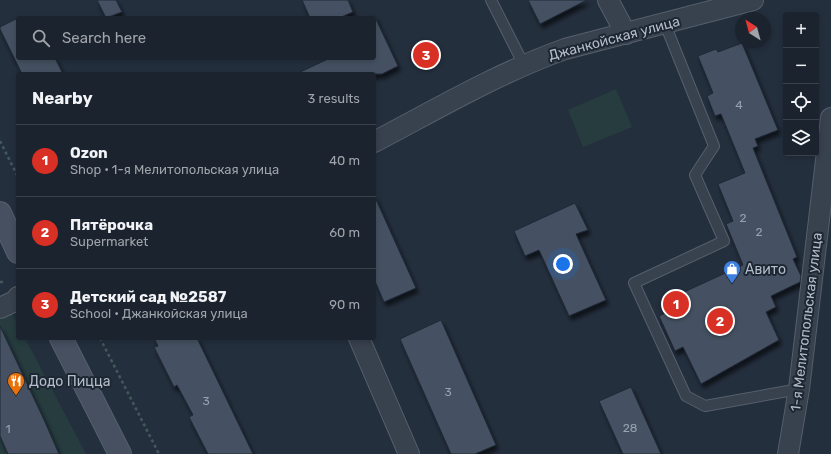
<!DOCTYPE html>
<meta charset="utf-8">
<style>
body{margin:0;font-family:Rubik,sans-serif;background:#242b36;color:#f1f3f6}
.controls{position:absolute;right:12px;top:12px;display:grid;overflow:hidden;border-radius:4px;box-shadow:0 2px 6px #0003}
.controls button{width:36px;height:36px;display:grid;place-items:center;padding:0;border:0;border-bottom:1px solid #39404a;background:#1b232e;color:#f1f3f6;font:20px sans-serif}
.compass{position:absolute;left:735px;top:12px;width:36px;height:36px;border-radius:50%;background:#1b232e;box-shadow:0 2px 6px #0003;rotate:324deg}
.you{position:absolute;left:563px;top:264px;width:14px;height:14px;margin:-10px;border:3px solid #fff;border-radius:50%;background:#1a73e8;box-shadow:0 0 0 6px #1a73e833}
.badge{display:grid;place-items:center;width:26px;height:26px;border-radius:50%;background:#d93025;color:#fff;font-size:13px;font-weight:700}
.pin{position:absolute;translate:-50% -50%;border:2px solid #fff;box-shadow:0 1px 4px #0006}
.list{margin:0;padding:0;list-style:none}
h2{display:flex;justify-content:space-between;align-items:center;height:52px;margin:0;padding:0 16px;font-size:17px}
h2 small{font-size:13px;font-weight:400;color:#a0a4aa}
.list li{display:grid;grid-template-columns:26px 1fr auto;gap:12px;align-items:center;box-sizing:border-box;height:72px;padding:0 16px;border-top:1px solid #39404a}
.list b{display:block;font-size:15px;white-space:nowrap}
.list p{margin:0;font-size:13px;white-space:nowrap;color:#a0a4aa}
.list em{font-size:13px;font-style:normal;color:#a0a4aa}
.icon{flex:none;width:22px;height:22px;fill:none;stroke:currentColor;stroke-width:2;stroke-linecap:round;stroke-linejoin:round}
.map{position:relative;flex:none;width:831px;height:454px;overflow:hidden}
.search{position:absolute;background:#1b232e;box-shadow:0 2px 6px #0003;left:16px;top:16px;width:360px;height:44px;display:flex;align-items:center;gap:10px;box-sizing:border-box;padding:0 14px;border-radius:4px;color:#a0a4aa;font-size:15px}
.panel{position:absolute;background:#1b232e;box-shadow:0 2px 6px #0003;left:16px;top:72px;width:360px;height:268px;border-radius:4px}
.map>svg:first-child{display:block}
</style>
<div class="map">
<svg width="831" height="454" viewBox="0 0 831 454">
<defs>
<filter id="shadow"><feDropShadow dx="2.5" dy="4.5" stdDeviation="2" flood-color="#0009"/></filter>
</defs>
<rect width="100%" height="100%" fill="#242f3e"/>
<!-- green -->
<path fill="#263c3f" d="M616,89L632,127L583,147L568,110Z
M12,314L18,326V338H25L86,454H0V319Z"/>
<!-- building -->
<path fill="#455162" stroke="#1f2835" filter="url(#shadow)" d="M97,0H116L122,12L106,18Z
M302,0H348L353,12L339,18H310Z
M528,0H587L540,24Z
M374,15L398,66L382,74H296L330,58H374Z
M18,18V58H55L63,74H22L0,29V27Z
M742,43L778,130L755,139L758,146L753,148L797,257L793,259L801,276L800,282L771,296L776,307L766,312L779,340L701,384L683,347L675,351L659,316L667,312L662,302L743,265L726,224L733,221L718,184L745,173L721,114L715,116L707,96L713,93L698,56L716,49L718,52Z
M374,195L416,288L384,302L374,279Z
M575,203L588,230L576,234L606,300L569,316L539,250L525,256L514,231Z
M441,320L496,445L475,454H451L400,339Z
M0,326L45,422L59,454H8L0,436Z
M154,338H197L253,454H208L189,417L193,415L177,385L174,387L154,347L158,346Z
M631,387L661,454H623L599,401Z"/>
<g fill="none" stroke-linecap="round" stroke-linejoin="round">
<defs>
<path id="lane" d="M491,0L524,65
M665,24L714,146L695,175L724,241L634,283L686,396L705,406L799,389"/>
<path id="street" d="M608,0L626,34
M374,142C437,109 498,73 565,49L753,0
M0,308L15,301L18,297
M359,338L409,454
M788,454L799,389L831,118"/>
<path id="secondary" d="M0,213L18,252
M61,338L120,454"/>
</defs>
<!-- lane casing -->
<use href="#lane" stroke="#565f6c" stroke-width="12"/>
<!-- street casing -->
<use href="#street" stroke="#565f6c" stroke-width="22"/>
<!-- secondary casing -->
<use href="#secondary" stroke="#565f6c" stroke-width="24"/>
<!-- path -->
<path stroke="#44595c" stroke-width="2.5" stroke-dasharray="3 3" stroke-linecap="butt" d="M0,141L18,177
M0,282H6
M100,338L159,454"/>
<!-- lane -->
<use href="#lane" stroke="#38414e" stroke-width="10"/>
<!-- street -->
<use href="#street" stroke="#38414e" stroke-width="20"/>
<!-- secondary -->
<use href="#secondary" stroke="#465061" stroke-width="22"/>
</g>
<!-- icons -->
<defs>
<symbol id="shop-pin" viewBox="-11 -11 22 30"><path d="M0 17L-7.5 6A9.5 9.5 0 1 1 7.5 6Z" fill="#3f7fe0" stroke="#1d2633"/><path d="M-5-2.5h2.3a2.7 3.5 0 0 1 5.4 0H5L5.5 6h-11ZM-1.5-2.5h3a1.5 2.3 0 0 0-3 0Z" fill="#fff"/></symbol>
<symbol id="restaurant-pin" viewBox="-11 -11 22 30"><path d="M0 17L-7.5 6A9.5 9.5 0 1 1 7.5 6Z" fill="#e8710a" stroke="#1d2633"/><path d="M-5-6h1v4h1v-4h1v4h1v-4h1v5L-1.5 .5V6h-2V.5L-5-1ZM5-6V6H3V1.5H1.5Q1.5-4 5-6Z" fill="#fff"/></symbol>
</defs>
<g fill-rule="evenodd">
<use href="#shop-pin" x="722" y="259" width="20" height="27"/>
<use href="#restaurant-pin" x="6" y="371" width="20" height="27"/>
</g>
<g text-anchor="middle" stroke-width="4" stroke-linejoin="round" paint-order="stroke">
<!-- number labels -->
<g font-size="12" fill="#98a1af">
<text x="739" y="109">4</text>
<text x="743" y="222">2</text>
<text x="759" y="236">2</text>
<text x="448" y="396">3</text>
<text x="206" y="405">3</text>
<text x="630" y="432">28</text>
<text x="8" y="433">1</text>
</g>
<!-- street labels -->
<g font-size="14" fill="#b4bcc9" stroke="#1d2633">
<text transform="translate(614 38) rotate(-15)" y="5">Джанкойская улица</text>
<text transform="translate(806 322) rotate(-83)" y="5">1-я Мелитопольская улица</text>
</g>
<!-- poi labels -->
<g font-size="14" fill="#b4bcc9" stroke="#1d2633" text-anchor="start">
<text x="745" y="274">Авито</text>
<text x="29" y="386">Додо Пицца</text>
</g>
</g>
</svg>
<div class="controls">
<button>+</button>
<button>−</button>
<button><svg class="icon" aria-label="locate" viewBox="0 0 24 24"><circle cx="12" cy="12" r="6"/><path d="M12 2v4M12 18v4M2 12h4M18 12h4"/></svg></button>
<button><svg class="icon" aria-label="layers" viewBox="0 0 24 24"><path d="M12 4l9 5-9 5-9-5zM3 14l9 5 9-5"/></svg></button>
</div>
<svg class="compass" viewBox="-18 -18 36 36"><path d="M0-13l5 13h-10z" fill="#e53935"/><path d="M0 13l5-13h-10z" fill="#a0a4aa"/></svg>
<div class="you"></div>
<div class="pin badge" style="left:676px;top:304px">1</div>
<div class="pin badge" style="left:720px;top:321px">2</div>
<div class="pin badge" style="left:426px;top:55px">3</div>
<div class="search"><svg class="icon" aria-label="search" viewBox="0 0 24 24"><circle cx="10" cy="10" r="6"/><path d="M15 15l6 6"/></svg>Search here</div>
<section class="panel">
<h2>Nearby<small>3 results</small></h2>
<ul class="list">
<li><span class="badge">1</span><div><b>Ozon</b><p>Shop · 1-я Мелитопольская улица</p></div><em>40 m</em></li>
<li><span class="badge">2</span><div><b>Пятёрочка</b><p>Supermarket</p></div><em>60 m</em></li>
<li><span class="badge">3</span><div><b>Детский сад №2587</b><p>School · Джанкойская улица</p></div><em>90 m</em></li>
</ul>
</section>
</div>
